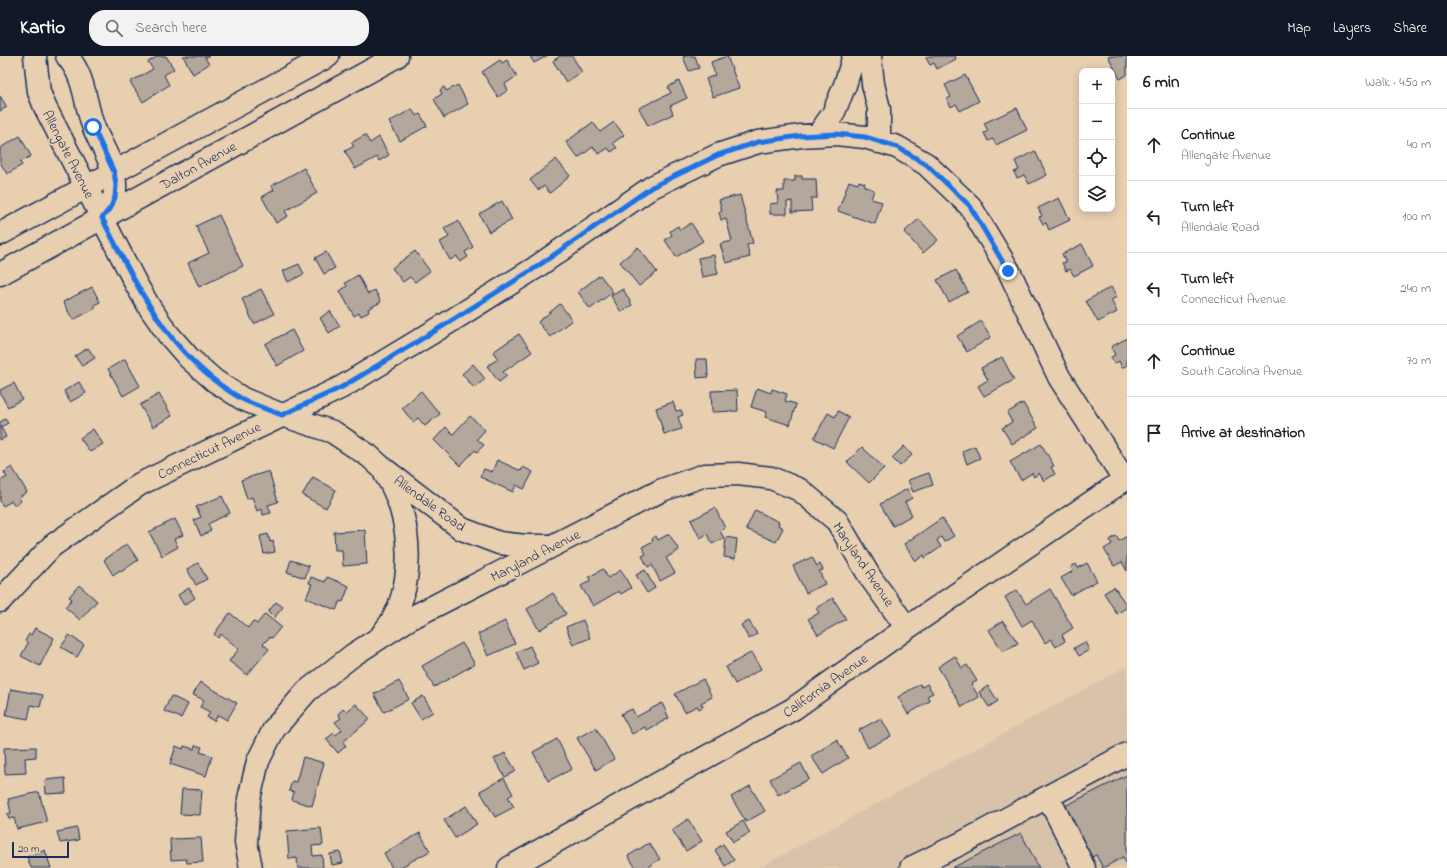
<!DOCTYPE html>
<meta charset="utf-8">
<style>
body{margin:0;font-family:"Indie Flower",sans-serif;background:#f2f2f2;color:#222}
.controls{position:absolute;right:12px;top:12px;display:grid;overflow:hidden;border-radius:8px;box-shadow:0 2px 10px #0003}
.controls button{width:36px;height:36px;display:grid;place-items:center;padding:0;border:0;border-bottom:1px solid #e0e0e0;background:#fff;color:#222;font:20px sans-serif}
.scale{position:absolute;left:12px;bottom:10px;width:57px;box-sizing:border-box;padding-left:4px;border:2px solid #1b2f5e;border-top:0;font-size:11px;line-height:14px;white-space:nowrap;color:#1b2f5e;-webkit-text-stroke:3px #e7cfb0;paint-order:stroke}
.stop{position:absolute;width:12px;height:12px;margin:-9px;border:3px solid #1a73e8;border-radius:50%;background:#fff}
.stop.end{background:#1a73e8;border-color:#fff;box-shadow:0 1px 4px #0008}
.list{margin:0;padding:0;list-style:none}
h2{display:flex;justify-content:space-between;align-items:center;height:52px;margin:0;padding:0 16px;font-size:17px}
h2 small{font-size:13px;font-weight:400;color:#767676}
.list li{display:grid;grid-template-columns:26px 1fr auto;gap:12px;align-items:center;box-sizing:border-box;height:72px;padding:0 16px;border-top:1px solid #e0e0e0}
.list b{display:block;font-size:15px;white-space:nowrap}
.list p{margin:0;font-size:13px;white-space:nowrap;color:#767676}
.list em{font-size:13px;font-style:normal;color:#767676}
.icon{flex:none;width:22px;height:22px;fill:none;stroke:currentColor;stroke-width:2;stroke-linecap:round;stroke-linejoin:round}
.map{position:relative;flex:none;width:1127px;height:812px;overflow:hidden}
header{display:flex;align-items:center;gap:24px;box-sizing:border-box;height:56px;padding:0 20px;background:#111827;color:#fff}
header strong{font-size:19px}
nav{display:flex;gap:22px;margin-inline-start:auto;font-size:14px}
.search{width:280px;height:36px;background:#f2f2f2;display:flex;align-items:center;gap:10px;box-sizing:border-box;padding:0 14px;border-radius:16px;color:#767676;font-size:15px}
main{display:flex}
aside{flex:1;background:#fff}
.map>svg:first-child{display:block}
</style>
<header>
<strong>Kartio</strong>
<div class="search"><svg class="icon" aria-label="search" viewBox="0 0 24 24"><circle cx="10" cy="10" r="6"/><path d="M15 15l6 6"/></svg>Search here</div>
<nav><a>Map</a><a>Layers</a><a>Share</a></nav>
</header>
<main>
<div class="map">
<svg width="1127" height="812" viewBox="0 0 1127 812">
<rect width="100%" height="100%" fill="#e7cfb0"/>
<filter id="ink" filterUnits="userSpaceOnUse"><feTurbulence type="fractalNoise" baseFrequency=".025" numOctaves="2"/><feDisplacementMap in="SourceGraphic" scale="8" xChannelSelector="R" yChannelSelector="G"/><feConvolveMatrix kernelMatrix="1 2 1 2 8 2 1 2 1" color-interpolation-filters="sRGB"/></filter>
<g filter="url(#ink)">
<!-- built -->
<path fill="#d8c3aa" d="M1127,610V812H759Z"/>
<!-- building -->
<path fill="#b4a79c" stroke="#1b2f5e" d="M158,0H166L174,13L164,19L169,29L143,46L130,26L153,13L148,6Z
M183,0H209L205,2L209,8L193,18Z
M530,0H547L534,7Z
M560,0H572L582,16L566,26L553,5Z
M686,0H695L699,12L689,15L683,1Z
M727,0L739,32L713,41L706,23L715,19L711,6Z
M929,0H955L956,3L937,13L934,7L930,9L926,2Z
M1108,0H1127V19L1120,23Z
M500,4L502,7L507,4L517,20L505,28L508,34L498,41L482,16Z
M965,19L979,45L960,55L956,48L951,51L947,43L951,41L945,29Z
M679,25L687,42L670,50L673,58L648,70L639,52L671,37L668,31Z
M458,29L468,48L444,62L434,43L442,38L440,34L444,31L446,35Z
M0,40L7,51L0,55Z
M1017,52L1027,74L996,89L993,83L988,85L984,77L988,75L984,67Z
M412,53L416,60L420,58L427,70L400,85L389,66Z
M593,66L600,76L614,66L624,79L613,87L617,92L611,96L608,92L599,98L593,91L578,102L566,86Z
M365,79L370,87L379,81L389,99L379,105L377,101L355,113L345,95L354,90L351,87Z
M20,80L31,100L20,106L22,109L7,118L0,106V92Z
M1035,95L1047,119L1029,128L1024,119L1017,122L1014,116L1019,114L1015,105Z
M556,103L570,120L550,137L544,130L538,134L530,124Z
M304,112L317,137L285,155L288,160L276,167L262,141L274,134L271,130Z
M795,120H802V123H816L817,142H811L812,155L792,156V145L787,146V158H770V148L778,147L777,135H784V125H795Z
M849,125L858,128L859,125L865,127L864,130L874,134L871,143L882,146L875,168L838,155Z
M740,139L753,187L747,189L750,201L726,207L720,188L732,185L726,163L721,164L719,156L722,155L719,144Z
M1059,142L1070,164L1049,174L1046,167L1043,168L1039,161L1042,160L1038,152Z
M502,145L512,164L489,176L479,158Z
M219,159L243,210L199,231L188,207L209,197L196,170Z
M919,163L938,184L923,197L904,176Z
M458,165L473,191L465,196L468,201L460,206L457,200L450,204L440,186L449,181L444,172Z
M691,167L703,185L676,201L665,184L672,179L670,175L678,170L680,174Z
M1082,188L1093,210L1074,220L1070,213L1066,215L1062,207L1066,206L1062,198Z
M638,191L657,216L639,230L620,206Z
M415,195L430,215L415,226L410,221L403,226L392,212Z
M326,196L335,212L324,218L315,202Z
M714,199L718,218L702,221L698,202Z
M299,208L304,218L288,226L283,215Z
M956,214L968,236L949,246L937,224Z
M358,219L368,238L375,234L381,246L368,253L369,256L361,260L359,257L354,260L340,235L347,230L345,227Z
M600,219L613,236L590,253L578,236Z
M92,231L100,246L94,249L96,252L73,264L63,246Z
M1111,231L1117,241L1111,244L1117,256L1098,266L1086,245Z
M261,233L274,258L254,268L242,243Z
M623,233L632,249L621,256L611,240Z
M560,248L572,264L550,281L538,266Z
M330,255L340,270L329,277L320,262Z
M981,265L991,281L967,296L957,280Z
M292,274L303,295L277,310L265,288Z
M519,278L532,296L503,316L507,320L499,326L487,310L498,303L493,296Z
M1127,282V309L1122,312L1119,305L1114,308L1111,301L1115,299L1111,291Z
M88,292L95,302L82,310L75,300Z
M1002,301L1014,324L984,340L978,330L988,324L981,312Z
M125,303L140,330L123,340L108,313Z
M696,303H707L708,321L697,322Z
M473,308L485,323L474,332L462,318Z
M79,326L86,337L70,346L64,335Z
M14,327L22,343L8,351L0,337V334Z
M757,332L771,337L772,333L787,338L785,345L796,348L790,369L765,361L767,356L751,351Z
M737,334L738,355L712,356L711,335Z
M421,335L440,358L425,370L418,362L413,366L402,352Z
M159,338L172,360L153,371L140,349Z
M673,346L676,355L681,354L683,359L678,361L682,373L664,378L656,352Z
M1023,347L1038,372L1012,388L1002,372L1012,366L1007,357Z
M838,355L849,361L833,392L814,382L828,357L835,361Z
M470,360L485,374L477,383L484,389L477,396L475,394L460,410L434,384L446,371L453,378Z
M5,363L8,367L1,371L6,381L0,384V366Z
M93,373L103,388L90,396L80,382Z
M1041,388L1054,410L1051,411L1055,418L1044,425L1039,417L1034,421L1032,417L1021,424L1010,406Z
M904,390L912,399L900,410L892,402Z
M975,390L980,402L967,408L962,395Z
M862,391L884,412L869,427L847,406Z
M497,404L521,415L523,411L533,416L524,433L516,429L513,436L480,421L484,413L492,416Z
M12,411L27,436L19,441L21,445L14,449L12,445L3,450L0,445V425L7,421L4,416Z
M269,415L278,446L268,449L271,457L263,459L262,453L257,455L252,441L247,443L241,424Z
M929,417L933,429L913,436L908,424Z
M313,421L336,434L326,452L302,439Z
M907,433L912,442L905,446L912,459L893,470L880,448Z
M222,440L230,457L208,468L211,475L201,480L194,464L201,461L196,451Z
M715,452L725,472L720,475L724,482L712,488L707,478L700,482L691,464Z
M755,454L779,466L778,469L783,472L776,486L746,473Z
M942,462L954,480L944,486L941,481L937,484L941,491L925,502L924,499L916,505L904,488Z
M175,463L183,479L174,483L178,491L162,500L149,476Z
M365,474L367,508L343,510L342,494H335L334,476Z
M268,478L270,486L273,485L275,496L264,498L260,480Z
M669,478L679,494L666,502L675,517L660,525L652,509L648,511L642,500L646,498L642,491L653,485L652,483L656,480L658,484Z
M1116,480L1119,485L1127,480V515L1122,506L1114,510L1104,493L1112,488L1110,484Z
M726,481L737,483L735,503L724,501Z
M127,488L138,504L121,516L120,514L113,519L104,504Z
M812,501L817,510L820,508L823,514L819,515L825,528L806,537L793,510Z
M291,504L309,510L305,522L287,516Z
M198,507L207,523L196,529L187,513Z
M1087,507L1097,525L1071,539L1061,522L1073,515L1071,511L1076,508L1078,512Z
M603,513L608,522L621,514L631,532L621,538L619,535L593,550L581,530L590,525L589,521Z
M645,514L655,532L647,537L636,519Z
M311,521L325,526L327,521L349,530L343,546L340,545L336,554L306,542L312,528L309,527Z
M79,529L97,545L80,564L65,551L72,543L69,541Z
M1114,531L1127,550V551L1117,558L1104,537Z
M189,532L195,542L184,549L178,539Z
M1050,533L1073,572L1062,579L1065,585L1056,591L1051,583L1045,587L1032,564L1022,570L1005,541L1017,534L1026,548Z
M553,537L566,558L539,574L527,553Z
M833,542L846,563L818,579L808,563L819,557L816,552Z
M276,546L283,551L274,562L268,556Z
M230,557L248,572L253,565L257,568L265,558L281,571L272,582L270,581L263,588L269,593L247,619L229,605L239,593L221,578L218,582L214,578Z
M583,564L590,582L573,589L566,571Z
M505,565L515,588L488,600L478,578Z
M749,565L757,578L749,583L741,569Z
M1003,565L1018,587L1003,596L989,574Z
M35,572L54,582L40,610L21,600L28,587L25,585L29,578L31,579Z
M69,579L84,589L77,601L61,591Z
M1085,586L1089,594L1079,600L1074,592Z
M462,587L475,608L434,631L422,610Z
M530,590L538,607L524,614L516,596Z
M752,596L761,613L735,628L726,611Z
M955,600L962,612L967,609L977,625L971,628L979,641L962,651L938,611Z
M703,623L712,641L701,647L703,651L699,653L697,650L685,656L675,638Z
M399,625L409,643L384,656L374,638Z
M200,626L237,647L227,664L218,659L214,665L207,661L210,656L200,651L204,644L193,639Z
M920,628L922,631L927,628L933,637L927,640L930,645L908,658L898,641Z
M988,630L998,645L989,651L979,636Z
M11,633L43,639L40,651L31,649L28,663L6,659Z
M171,640L188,648L181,662L164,655Z
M423,640L433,656L421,663L411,647Z
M662,647L669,662L647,674L645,671L632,678L621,658L632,653L636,661Z
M356,648L370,663L343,686L346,690L338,697L326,683L334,677L336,679L342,674L335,666L341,662L338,658L343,653L346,656Z
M881,662L891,680L868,692L859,674Z
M596,672L614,703L596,714L577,682Z
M557,683L572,713L548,725L533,696Z
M837,684L848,702L823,718L811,700Z
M195,689L202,691L200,696L212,700L206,720L170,708L176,690L183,693L184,690L194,693Z
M36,691V701L25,702L26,717L5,718L4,692Z
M505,697L516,715L505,721L494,703Z
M303,701L324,707L312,750L292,744L294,736L289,735L292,725L296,726Z
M801,707L809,723L778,739L770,723Z
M1127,719V809L1123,801L1103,812L1096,799L1092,801L1065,750Z
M65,722L66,737L46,738L45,724Z
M504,722L513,738L508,741L514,751L495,761L480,735Z
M750,730L765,755L746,766L731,741Z
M182,733L202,734L200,759L180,758Z
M39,736L47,766L17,773L14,762L9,763L7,758L11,757L8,743Z
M466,750L477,768L455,782L444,764Z
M688,763L702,785L686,795L672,774Z
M743,765L750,777L733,786L726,775Z
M77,772L79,784L60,787L57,776Z
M321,772L323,789L312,790L313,800L322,799L323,812H298L297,802L289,803L287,775Z
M420,777L430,795L399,812H392L384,797Z
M1021,777L1039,812H952Z
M201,782L203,806L187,807L186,803L171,804L170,783Z
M649,787L660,803L646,812H636L628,800Z
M723,788L734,804L725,810L715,794Z
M45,794L51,812H31L27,801Z
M340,796L343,807L332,809L330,798Z"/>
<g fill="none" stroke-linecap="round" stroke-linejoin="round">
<defs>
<path id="minor" d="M35,0L39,36L45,51L136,228L150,252L168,278L189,302L215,325L243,343L282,359L333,376L369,400L380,410L462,473L499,487L526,490H549
M67,0C86,22 84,46 94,72C101,90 115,109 115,129C116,143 110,152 102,162
M870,0L873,28L879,53V86
M818,79L833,58L845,29L854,0
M0,545L52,490L140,428L342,331L443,270L535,212L652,131L718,99L758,86L801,80L836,78L865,81L897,91L926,108L970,150L1009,215L1059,321L1124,423
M383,577C418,538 413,459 385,418
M1048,741L1084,812
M251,812L246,786L249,743L258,705L274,673L307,635L353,599L409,563L662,434L705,419L738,418L771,422L800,434L837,465L870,521L907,572
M509,812L643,736L793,653L907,572L1127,422
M911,812L962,787L1127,698"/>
<path id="major" d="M0,178L328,0
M0,218L397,0"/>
</defs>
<!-- minor casing -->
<use href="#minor" stroke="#1b2f5e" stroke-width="25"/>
<!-- major casing -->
<use href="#major" stroke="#1b2f5e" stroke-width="25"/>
<!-- minor -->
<use href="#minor" stroke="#e7cfb0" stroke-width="22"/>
<!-- major -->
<use href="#major" stroke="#e7cfb0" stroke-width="22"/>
</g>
</g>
<g fill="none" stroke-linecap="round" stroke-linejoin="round" filter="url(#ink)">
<!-- route -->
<path stroke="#1a73e8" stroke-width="5" d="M93,71L114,116L116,129L115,141L111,151L102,162C138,232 170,302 242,343C254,349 269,354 282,359L342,331L443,270L535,212L652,131L718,99L758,86L800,80L836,78L865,81L897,91L926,108L970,150L1008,215"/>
</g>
<g text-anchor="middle" stroke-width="3.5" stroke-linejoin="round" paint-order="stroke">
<!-- street labels -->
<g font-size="14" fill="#1b2f5e" stroke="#e7cfb0">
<text transform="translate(69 98) rotate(63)" y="5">Allengate Avenue</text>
<text transform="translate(198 109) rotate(-29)" y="5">Dalton Avenue</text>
<text transform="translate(209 394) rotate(-26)" y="5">Connecticut Avenue</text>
<text transform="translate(430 447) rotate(36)" y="5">Allendale Road</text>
<text transform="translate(535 499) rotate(-27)" y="5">Maryland Avenue</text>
<text transform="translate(864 508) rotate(56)" y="5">Maryland Avenue</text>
<text transform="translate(825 629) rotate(-35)" y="5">California Avenue</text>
</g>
</g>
</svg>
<div class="controls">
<button>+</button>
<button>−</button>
<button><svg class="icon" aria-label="locate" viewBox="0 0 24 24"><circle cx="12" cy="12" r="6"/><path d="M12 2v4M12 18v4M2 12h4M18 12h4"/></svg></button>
<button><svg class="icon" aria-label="layers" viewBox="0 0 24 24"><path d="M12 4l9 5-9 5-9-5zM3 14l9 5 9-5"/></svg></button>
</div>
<div class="scale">20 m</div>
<div class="stop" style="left:93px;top:71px"></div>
<div class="stop end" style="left:1008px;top:215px"></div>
</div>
<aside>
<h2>6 min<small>Walk · 450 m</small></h2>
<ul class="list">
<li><svg class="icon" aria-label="ahead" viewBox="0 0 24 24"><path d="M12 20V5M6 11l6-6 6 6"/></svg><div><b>Continue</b><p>Allengate Avenue</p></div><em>40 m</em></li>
<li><svg class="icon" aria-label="left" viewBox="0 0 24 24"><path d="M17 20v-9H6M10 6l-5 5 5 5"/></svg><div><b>Turn left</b><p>Allendale Road</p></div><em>100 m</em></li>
<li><svg class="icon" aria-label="left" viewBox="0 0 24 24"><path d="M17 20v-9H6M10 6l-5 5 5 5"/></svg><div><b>Turn left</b><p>Connecticut Avenue</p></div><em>240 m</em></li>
<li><svg class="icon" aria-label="ahead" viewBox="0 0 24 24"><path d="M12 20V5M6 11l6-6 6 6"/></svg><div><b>Continue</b><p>South Carolina Avenue</p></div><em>70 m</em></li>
<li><svg class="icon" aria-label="arrive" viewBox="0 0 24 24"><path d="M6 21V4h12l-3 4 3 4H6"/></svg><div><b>Arrive at destination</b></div></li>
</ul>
</aside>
</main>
